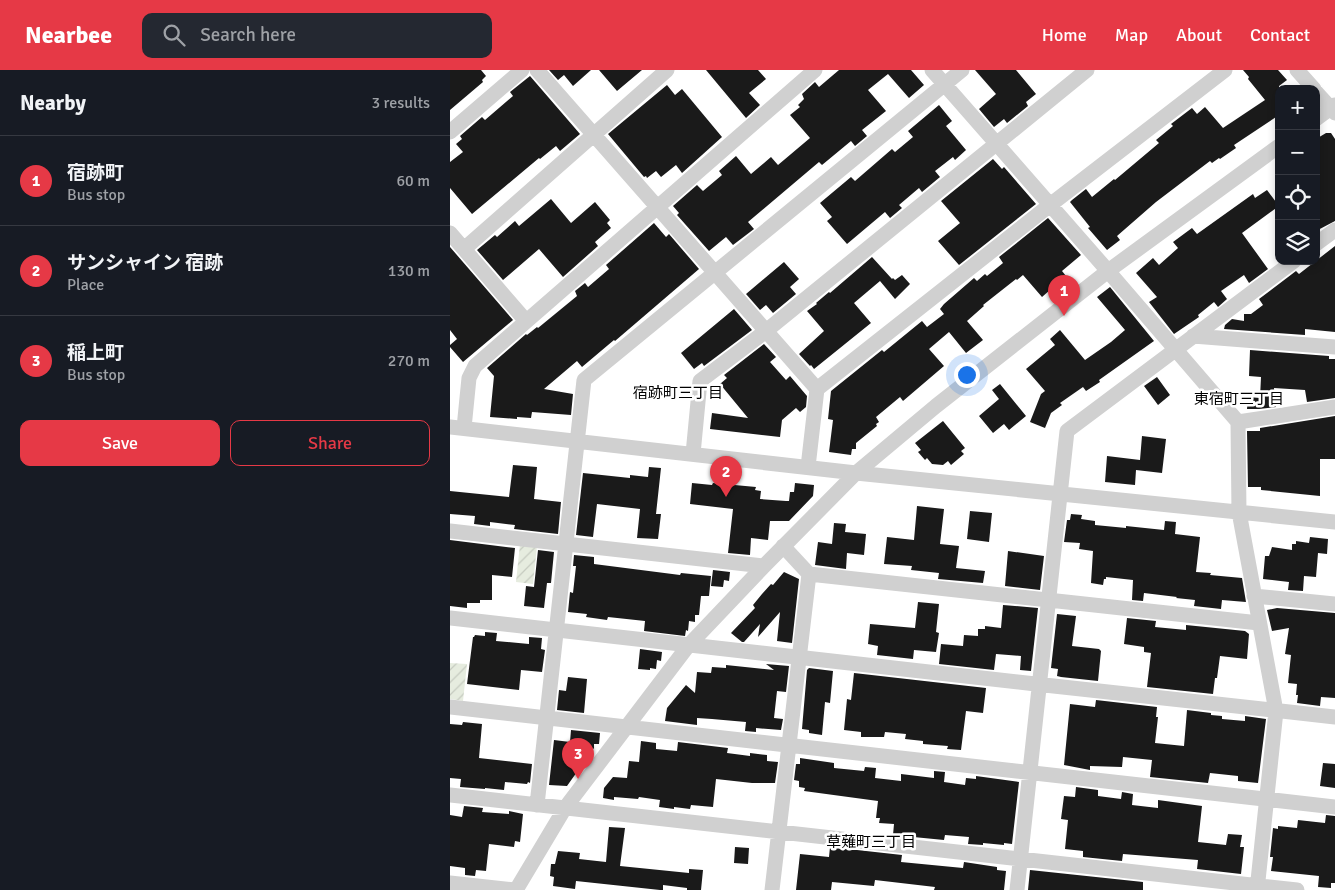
<!DOCTYPE html>
<meta charset="utf-8">
<style>
body{margin:0;font-family:Signika,"Noto Sans JP",sans-serif;background:#242831;color:#f1f3f6}
.controls{position:absolute;right:15px;top:15px;display:grid;overflow:hidden;border-radius:10px;box-shadow:0 2px 8px #0003}
.controls button{width:45px;height:45px;display:grid;place-items:center;padding:0;border:0;border-bottom:1px solid #363941;background:#171b24;color:#f1f3f6;font:25px sans-serif}
.you{position:absolute;left:516px;top:304px;width:18px;height:18px;margin:-12px;border:4px solid #fff;border-radius:50%;background:#1a73e8;box-shadow:0 0 0 8px #1a73e833}
.badge{display:grid;place-items:center;width:32px;height:32px;border-radius:50%;background:#e63946;color:#fff;font-size:16px;font-weight:700}
.pin{position:absolute;translate:-50% -41px;filter:drop-shadow(0 1px 2px #0008)}
.pin::after{content:'';position:absolute;top:26px;width:18px;height:15px;background:inherit;clip-path:polygon(0 0,100% 0,50% 100%)}
.list{margin:0;padding:0;list-style:none}
h2{display:flex;justify-content:space-between;align-items:center;height:65px;margin:0;padding:0 20px;font-size:21px}
h2 small{font-size:16px;font-weight:400;color:#9ea1a6}
.list li{display:grid;grid-template-columns:32px 1fr auto;gap:15px;align-items:center;box-sizing:border-box;height:90px;padding:0 20px;border-top:1px solid #363941}
.list b{display:block;font-size:19px;white-space:nowrap}
.list p{margin:0;font-size:16px;white-space:nowrap;color:#9ea1a6}
.list em{font-size:16px;font-style:normal;color:#9ea1a6}
.actions{display:flex;gap:10px;padding:15px 20px}
.actions a{flex:1;padding:11px 0;border:1px solid #e63946;border-radius:10px;text-align:center;font-size:18px;color:#e63946}
.actions .main{background:#e63946;color:#fff}
.icon{flex:none;width:28px;height:28px;fill:none;stroke:currentColor;stroke-width:2;stroke-linecap:round;stroke-linejoin:round}
.map{position:relative;flex:none;width:885px;height:820px;overflow:hidden}
header{display:flex;align-items:center;gap:30px;box-sizing:border-box;height:70px;padding:0 25px;background:#e63946;color:#fff}
header strong{font-size:24px}
nav{display:flex;gap:28px;margin-inline-start:auto;font-size:18px}
.search{width:350px;height:45px;background:#242831;display:flex;align-items:center;gap:12px;box-sizing:border-box;padding:0 18px;border-radius:10px;color:#9ea1a6;font-size:19px}
main{display:flex}
aside{flex:1;background:#171b24}
.map>svg:first-child{display:block}
</style>
<header>
<strong>Nearbee</strong>
<div class="search"><svg class="icon" aria-label="search" viewBox="0 0 24 24"><circle cx="10" cy="10" r="6"/><path d="M15 15l6 6"/></svg>Search here</div>
<nav><a>Home</a><a>Map</a><a>About</a><a>Contact</a></nav>
</header>
<main>
<aside>
<h2>Nearby<small>3 results</small></h2>
<ul class="list">
<li><span class="badge">1</span><div><b>宿跡町</b><p>Bus stop</p></div><em>60 m</em></li>
<li><span class="badge">2</span><div><b>サンシャイン 宿跡</b><p>Place</p></div><em>130 m</em></li>
<li><span class="badge">3</span><div><b>稲上町</b><p>Bus stop</p></div><em>270 m</em></li>
</ul>
<div class="actions"><a class="main">Save</a><a>Share</a></div>
</aside>
<div class="map">
<svg width="885" height="820" viewBox="0 0 885 820">
<defs>
<pattern id="garden-furrows" width="10" height="10" patternUnits="userSpaceOnUse" patternTransform="scale(1.25)"><rect width="10" height="10" fill="#e6ecdf"/><path d="M-1 1l2-2M0 10L10 0M9 11l2-2" fill="none" stroke="#c6cbc0"/></pattern>
</defs>
<rect width="100%" height="100%" fill="#fff"/>
<!-- garden -->
<path fill="url(#garden-furrows)" d="M70,474L87,476L83,514L66,512Z
M0,593L17,594L13,631L0,629Z"/>
<!-- building -->
<path fill="#1a1a1a" d="M0,0H31L36,6L32,10L33,12L0,40Z
M99,0H141L123,16L114,5L108,10Z
M149,0H192L167,21Z
M256,0H308L316,9L299,23L310,35L296,48Z
M389,0H461L474,15L459,28L438,4L418,20L436,41L412,60L417,66L405,76L401,71L372,95L369,92L298,152L304,159L283,175L276,167L259,181L227,145L229,143L223,136L247,115L253,121L272,105L269,101L286,86L301,104L321,87L328,95L360,68L340,45L350,37L348,35L354,29L352,24L365,12L369,17Z
M525,0H566L586,24L576,32L578,36L557,53L554,49L544,57L529,39L546,24Z
M793,0H828L837,10L829,16V45L784,75L786,78L770,89L769,88L762,93L760,91L706,132L667,166L670,170L657,180L638,158L640,157L620,132L622,130L636,119L642,127L664,109L665,110L709,73L706,70L723,56L721,54L742,38L747,44L755,37L773,58L815,30L798,9L799,7Z
M80,6L130,64L110,81L106,76L90,89L89,88L22,144L0,118V92L13,82L6,74L12,69L10,66L32,47L35,50L63,26L60,22Z
M217,15L225,25L232,19L272,67L232,103L226,95L211,107L206,101L197,108L196,106L194,107L158,64Z
M489,35L502,51L496,56L516,80L505,90L503,87L485,101L490,107L472,122L469,118L449,135L452,138L440,148L435,142L397,174L377,151L382,147L370,133L401,107L405,111L442,79L445,82L463,67L458,61Z
M876,63H881L885,69V151L866,161V69Z
M543,89L552,99L554,97L586,134L509,195L488,171L510,153L491,131Z
M817,120L829,136L792,163L818,199L799,213L794,205L771,221L777,229L768,237L764,232L748,245L749,247L724,264L699,232L707,227L686,203L703,188L709,195L728,178L723,172L742,158L747,164L803,124L805,128Z
M101,129L121,153L145,132L160,150L157,153L161,158L145,172L148,176L113,207L89,179L53,210L27,180L45,165L47,167L65,151L69,156Z
M598,148L631,185L612,201L616,206L592,227L573,205L567,210L566,209L533,235L534,236L517,251L533,270L516,283L499,262L479,279L494,296L453,331L450,327L426,347L429,352L426,354L427,356L406,373V379H402L401,385L379,382L383,350L378,349L381,321L432,280L434,282L472,251L477,257L494,244L490,239L494,234L524,208L527,211L535,204L537,206L553,193L549,187Z
M204,153L216,167L219,164L249,199L165,271L164,270L132,297L127,291L94,319L123,324L121,345L82,342L81,348L67,347V349L40,347L44,306L37,298L76,264L77,265L87,257L88,258L127,226L125,221L135,213L138,217L159,199L156,195Z
M885,176V262L855,259V265L774,259L775,255L782,249L794,251V244H801L813,235L809,229L846,201L849,204Z
M0,177L63,250L13,292L0,277V275L7,269L0,260Z
M422,187L442,209L443,208L445,210L452,205L460,214L445,229L430,211L404,233L421,253L364,299L361,295L360,296L349,284L374,261L357,241L367,234L366,233L379,222L380,223Z
M334,192L349,209L340,217L346,224L323,243L316,235L310,240L296,224Z
M660,217L704,271L649,310L650,312L636,321L633,317L610,333L612,335L601,343L595,358L580,352L591,324L595,321L576,299L605,275L600,269L610,260L635,290L661,272L675,260L647,227Z
M284,239L302,260L254,296L252,293L244,299L231,283Z
M314,274L326,287L320,292L336,310L340,306L357,326L356,337L350,342L346,338L332,350L330,367L260,359L262,343L298,348L270,314L277,308L274,305Z
M800,280L879,286V289H885V328L857,332L855,320L824,318L826,337L809,339H797L798,327L810,328L811,307L799,306Z
M707,307L720,325L708,335L694,316Z
M550,314L576,346L559,360L554,354L543,363L529,346L549,329L542,320Z
M885,346V389H870V426L811,420V417H798L797,361H810V358Z
M493,351L515,378L511,381L514,384L501,395L498,391L493,395L482,394L477,388L475,390L468,382L471,380L465,373Z
M692,366L716,369L712,403L686,400L685,415L655,412L657,386L690,390Z
M63,395L87,397L84,429L111,432L108,464L64,459L65,455L40,452V456L24,454L25,446L0,444V421L59,427Z
M199,397L211,398L206,444H211L208,469L187,468L190,439L147,434L143,467L126,465L133,403L180,408V405L198,407Z
M242,413L262,415L263,413L306,417L305,420L311,421L310,429L336,431H339L340,422H344L345,413L364,415L363,426L339,451H320L318,470L301,468L300,485L278,483L283,439L240,434Z
M467,436L494,439L490,474L509,476L506,498L535,501L533,513L488,509L489,503L461,500L462,496L434,494L437,467L464,470Z
M520,441L542,443L539,472L517,469Z
M621,444L632,445L631,449L645,451V455L676,458V456L714,460L715,451L726,452L725,464L750,467L746,502L761,503L760,505L792,508L796,532L772,530L771,539L744,536L745,530L726,528L727,527L694,523L693,531L682,530L683,510L656,507V509H654L653,515L641,513L643,481L629,479L630,473L614,472L617,450H620Z
M384,453L396,454L395,462L416,464L414,485L397,483L396,499L365,495L368,472L382,474Z
M860,467L878,469L877,484L868,483L866,507L854,506L853,521L838,520L839,512L813,509L815,486H819L822,477L842,480V474H846V471L859,473Z
M0,470L65,478L62,507L42,505V530H30V533H17V538L0,536Z
M88,480L104,482L101,513H97L94,538L74,536L76,516L84,517Z
M558,481L594,486L590,520L555,516Z
M124,485L144,487V494L230,505L231,503L261,506L259,526H251L249,545H245V552L239,551L238,561L236,560L235,566L194,561L195,551L158,547L157,550L136,547L137,544L118,542L120,522L123,523L126,496H123Z
M263,500L280,502L279,511L274,510L273,517L261,516Z
M334,502L349,509L342,573L327,571L330,542L308,567L310,554L294,572H292L281,563L305,538L303,535L312,524L321,514L323,515Z
M468,532L489,534L486,562L489,563L486,582L464,580L463,589L427,585L428,576L418,574L420,554L465,558Z
M553,535L588,538L581,601L570,600L571,586L546,584L544,600L489,594L491,574L513,576L514,565L528,566V559H535V556L551,558Z
M827,538L885,543V628L871,627L870,636L847,633L848,625H846L847,614L838,613L841,585L835,584L839,558L822,561L817,540Z
M607,544L626,546L622,576L649,579L651,581L648,611L611,607L607,606L608,599L601,598Z
M677,548L706,551L705,557L736,560V555L795,561L799,564L797,589L770,586L767,608H765L763,624L697,617L701,583L694,582V577L674,574Z
M35,562L47,563L46,571L79,574V567L92,568L91,579L95,580L92,602L71,600L69,620L17,614L23,567H24L25,565L35,566Z
M190,579L212,582L211,591L207,590L206,599L200,598V600L188,599Z
M316,594L339,596L336,622L327,621L324,648L333,649L331,660L306,658V662L295,661L296,652L262,649L247,648V655L215,651L217,638L236,615L245,623L247,602L261,603L262,597L276,598V595L324,600Z
M359,598L383,601L380,633L375,632L372,665L359,663V660L352,659L357,600Z
M404,603L536,618L533,643L516,641L511,680L497,679L498,676L473,674V671L455,669L456,664L435,662L434,667H411V662L394,660L397,629L401,630Z
M118,607L137,609L134,643L107,640L109,620L116,621Z
M646,630L707,637L706,647H708L705,673L734,676L737,640L761,643V645L772,646V649L795,651V646L816,649L808,713L788,711V706L760,703L758,713L700,707L702,690L673,687L672,697L640,696V700L614,695L620,634L645,637Z
M13,652L32,654L29,688L82,694L80,713L78,712L77,714L55,712L54,720L35,718V719L10,717L11,709L0,708V654L12,655Z
M121,660L150,663L149,674H144V678L117,716L99,715L104,670L120,672Z
M191,671L206,673V679L227,681L228,672L278,678L277,683L300,686V683L317,685V691L328,692L325,713H302L266,709L263,737L241,735L240,739L224,737V739L209,737L210,730L189,727L188,729L164,727V730L153,728L154,718L163,707L177,708L179,691L189,692Z
M350,688L384,693V698L414,701L415,697L426,698L425,708L451,711V704L484,708V701L495,702L494,712L515,715L516,708L526,709V706L569,712L562,774L554,773V775L533,773V775L518,774L519,767L495,765L494,770L443,765L444,754L429,753L430,748H426L428,731L354,721L355,718L349,717V711L344,710L346,694H350Z
M873,693L885,694V718L870,716Z
M626,717L648,720V726L671,729L672,722L683,724L682,735L708,738V730L752,736L748,772L776,775L778,764L792,765L790,777H794L791,804L747,799L748,790L673,784L672,791L633,787V781L615,779L618,750L611,749L614,726L625,727Z
M14,736L33,738L32,742L59,744V741L73,744L70,772L65,771L64,777L39,774L36,801L26,800L25,806L15,805V798L0,796V745L12,747Z
M876,745L885,746V813H881V818L868,817L869,806L821,801L823,787H820L823,758L828,759V756L847,758L848,750L875,753Z
M159,757L175,758L170,796L239,803V799L253,800L251,820H237V818L213,815V820H210L126,811L125,819L103,816L104,807L100,806L101,794H105L108,781L130,783L129,789L156,792Z
M285,777L299,778L298,794L284,793Z
M380,777L452,785L451,792L513,798L514,792L547,797V800L556,801L554,820H484L485,817L425,810L424,816L382,812L381,820H346L350,784L379,787Z
M580,800L693,812V820H578Z"/>
<g fill="none" stroke-linecap="round" stroke-linejoin="round">
<!-- minor -->
<path stroke="#d0d0d0" stroke-width="15" d="M87,0L367,319L358,397
M482,0L658,201L788,352L789,442L826,641L807,820
M847,0L864,19
M866,22L885,43
M866,49L885,35
M0,62L72,0
M0,163L76,251
M866,174L885,160
M14,179L217,0
M743,266L885,277
M367,319L600,135L775,0
M788,352L885,337
M0,357L406,403L885,452
M14,358L19,308L25,296L365,0
M243,384L250,311L316,261L637,0
M0,461L314,496
M333,476L359,504L809,553
M804,526L885,534
M0,548C295,583 590,614 885,647
M0,637L885,737
M0,725L847,820
M87,735L134,310L512,0
M0,813L65,820
M66,820L115,738L238,576L314,496L406,403L486,336L658,201L829,76
M322,820L359,504
M567,820L617,361L844,191"/>
</g>
<g text-anchor="middle" stroke-width="5" stroke-linejoin="round" paint-order="stroke">
<!-- neighbourhood labels -->
<g font-size="15" fill="#000" stroke="#fff">
<text x="228" y="328">宿跡町三丁目</text>
<text x="789" y="334">東宿町三丁目</text>
<text x="421" y="777">草薙町三丁目</text>
</g>
</g>
</svg>
<div class="controls">
<button>+</button>
<button>−</button>
<button><svg class="icon" aria-label="locate" viewBox="0 0 24 24"><circle cx="12" cy="12" r="6"/><path d="M12 2v4M12 18v4M2 12h4M18 12h4"/></svg></button>
<button><svg class="icon" aria-label="layers" viewBox="0 0 24 24"><path d="M12 4l9 5-9 5-9-5zM3 14l9 5 9-5"/></svg></button>
</div>
<div class="you"></div>
<div class="pin badge" style="left:614px;top:246px">1</div>
<div class="pin badge" style="left:276px;top:427px">2</div>
<div class="pin badge" style="left:128px;top:709px">3</div>
</div>
</main>
